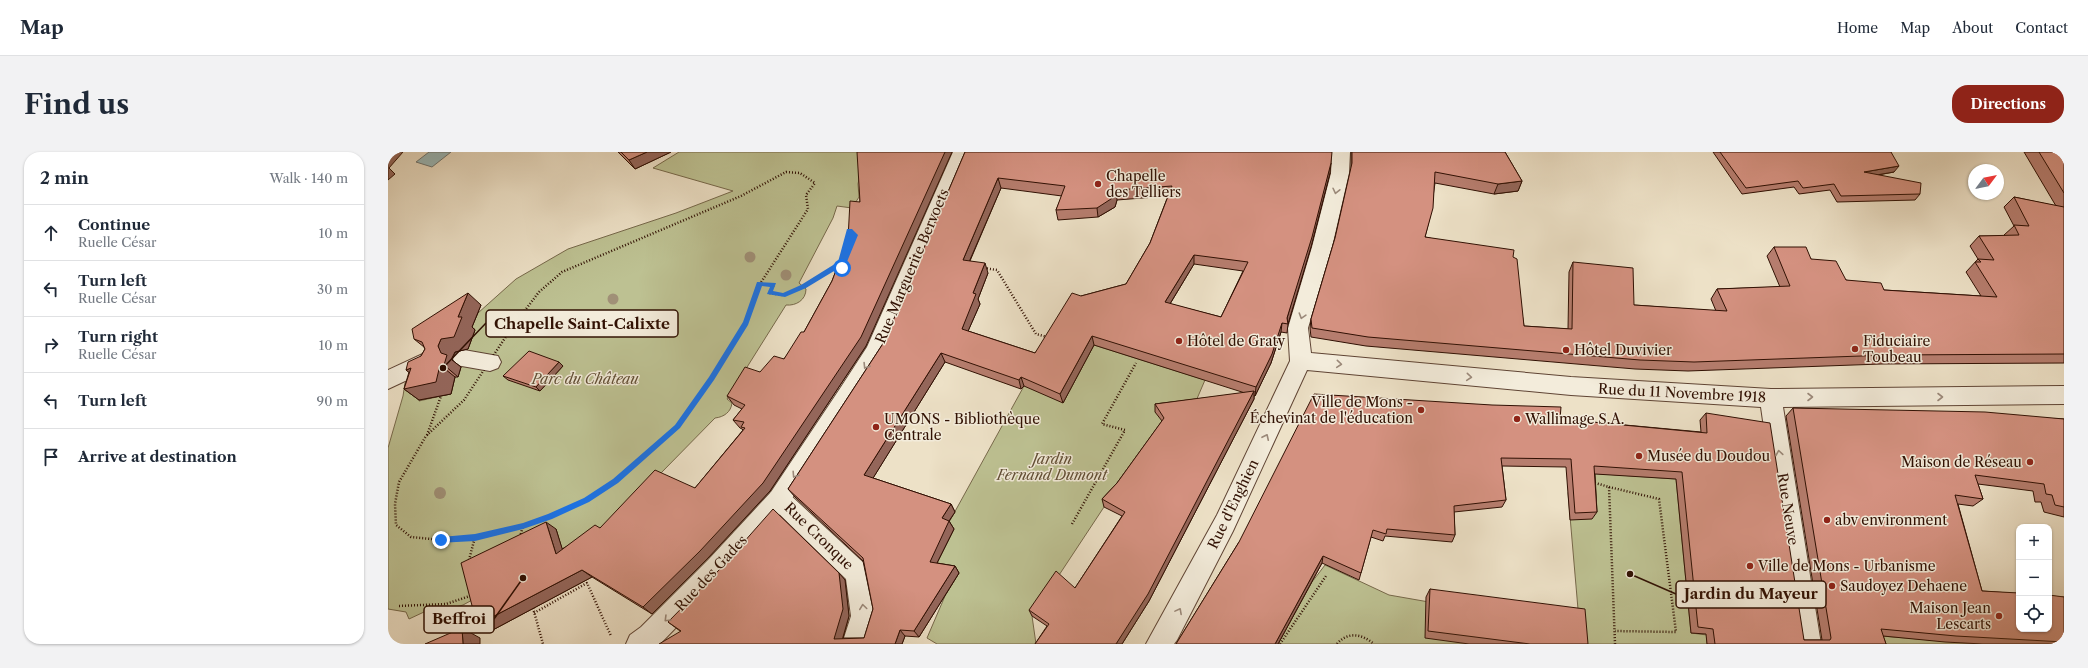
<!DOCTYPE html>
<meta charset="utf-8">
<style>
body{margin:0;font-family:"Libre Caslon Text",serif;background:#f2f2f3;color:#1f2937}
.controls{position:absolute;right:12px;bottom:12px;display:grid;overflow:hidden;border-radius:8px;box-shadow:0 1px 3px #0004}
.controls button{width:36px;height:36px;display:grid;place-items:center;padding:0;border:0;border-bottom:1px solid #e0e1e3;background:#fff;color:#1f2937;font:20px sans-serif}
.compass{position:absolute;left:1580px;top:12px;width:36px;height:36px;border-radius:50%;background:#fff;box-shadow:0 1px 3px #0004;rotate:58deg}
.stop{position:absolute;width:12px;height:12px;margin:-9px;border:3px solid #1a73e8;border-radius:50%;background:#fff}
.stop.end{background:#1a73e8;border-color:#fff;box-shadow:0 1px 4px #0008}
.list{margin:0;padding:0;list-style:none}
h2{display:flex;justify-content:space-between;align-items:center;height:52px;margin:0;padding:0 16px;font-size:17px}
h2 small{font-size:13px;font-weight:400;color:#747a83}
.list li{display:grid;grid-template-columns:26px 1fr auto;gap:12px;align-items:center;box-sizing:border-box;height:56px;padding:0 16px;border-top:1px solid #e0e1e3}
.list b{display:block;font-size:15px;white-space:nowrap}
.list p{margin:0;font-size:13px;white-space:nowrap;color:#747a83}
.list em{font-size:13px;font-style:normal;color:#747a83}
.icon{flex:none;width:22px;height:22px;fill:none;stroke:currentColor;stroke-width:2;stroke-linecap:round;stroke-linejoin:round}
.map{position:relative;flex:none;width:1676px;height:492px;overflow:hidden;border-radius:16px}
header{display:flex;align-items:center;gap:24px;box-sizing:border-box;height:56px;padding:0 20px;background:#fff;border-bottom:1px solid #e0e1e3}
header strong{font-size:19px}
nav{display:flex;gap:22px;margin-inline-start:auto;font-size:14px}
.intro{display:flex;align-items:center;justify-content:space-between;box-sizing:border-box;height:96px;padding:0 24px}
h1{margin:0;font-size:28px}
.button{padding:10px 18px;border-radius:16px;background:#8f2418;color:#fff;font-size:14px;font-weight:700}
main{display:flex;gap:24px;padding:0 24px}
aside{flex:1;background:#fff;border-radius:16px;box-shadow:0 1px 3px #0004}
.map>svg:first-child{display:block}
</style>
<header>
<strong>Map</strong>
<nav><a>Home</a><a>Map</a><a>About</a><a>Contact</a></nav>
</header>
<div class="intro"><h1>Find us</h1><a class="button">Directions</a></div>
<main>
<aside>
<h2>2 min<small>Walk · 140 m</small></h2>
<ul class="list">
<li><svg class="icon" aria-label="ahead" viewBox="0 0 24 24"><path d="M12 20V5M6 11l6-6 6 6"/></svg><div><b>Continue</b><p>Ruelle César</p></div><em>10 m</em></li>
<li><svg class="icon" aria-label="left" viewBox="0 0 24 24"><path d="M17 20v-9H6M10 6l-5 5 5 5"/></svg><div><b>Turn left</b><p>Ruelle César</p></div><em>30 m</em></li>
<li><svg class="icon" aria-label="right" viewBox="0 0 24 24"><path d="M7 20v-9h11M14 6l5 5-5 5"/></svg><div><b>Turn right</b><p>Ruelle César</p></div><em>10 m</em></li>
<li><svg class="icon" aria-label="left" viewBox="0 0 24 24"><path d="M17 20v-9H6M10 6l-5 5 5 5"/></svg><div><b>Turn left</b></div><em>90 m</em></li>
<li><svg class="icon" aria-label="arrive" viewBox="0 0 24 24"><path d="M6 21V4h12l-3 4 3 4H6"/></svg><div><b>Arrive at destination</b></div></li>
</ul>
</aside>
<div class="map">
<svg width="1676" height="492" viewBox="0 0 1676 492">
<rect width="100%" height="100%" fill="#ede1c7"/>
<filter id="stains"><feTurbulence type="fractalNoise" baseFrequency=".005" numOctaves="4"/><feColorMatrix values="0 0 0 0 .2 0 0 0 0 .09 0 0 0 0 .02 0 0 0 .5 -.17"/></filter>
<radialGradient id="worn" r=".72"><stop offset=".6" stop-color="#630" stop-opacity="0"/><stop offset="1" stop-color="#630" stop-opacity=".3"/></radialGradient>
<!-- green -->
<path fill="#bdc192" stroke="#76684a" d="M291,0H476L470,32L471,45L464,56L449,54L445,66L411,131L418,137C418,148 408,154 398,153L339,247L344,251C343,260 336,265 327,266L222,373L75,453L54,459L36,460L21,467L18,460L0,457V296L15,244L17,231L33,229L31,249L62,242L67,224L70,223L87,177L83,175L90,161L128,127L180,97L288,61L345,39L265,16Z
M706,193L817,228L802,263L777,273L716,355L644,464L648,492H549L539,486L557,444L571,421L546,417L559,374L636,234Z
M1187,320L1288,327L1303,481L1319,483V492H1193L1180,341Z
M937,413L1001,443L1041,450L1081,492H890L924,430Z
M1481,483L1593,492H1485Z"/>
<!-- water -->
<path fill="#9bbcbd" stroke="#707773" d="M41,0H63L44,15L28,10Z"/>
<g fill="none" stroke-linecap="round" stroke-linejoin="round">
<defs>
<path id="pedestrian" d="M76,198L110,204L113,210L110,216L102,219L68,213L65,207L68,201Z
M39,200L47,203L50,209L47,215L0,237V218Z
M391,337L399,340L479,414L482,422L489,464L480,492H454L463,464L458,427L383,354L379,347L383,340Z"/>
<path id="minor" d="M565,0H583L499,199L469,247L399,354L339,423L272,492H238L242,483L253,475L321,407L383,340L453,235L479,195Z
M944,0H962L961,21L944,95L920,176L923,201L1183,225L1383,237L1676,234V252L1395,255L1433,492H1407L1373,255L1183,243L919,218L845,379L789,488L786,492H758L829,363L902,209L900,176L924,95L943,21Z"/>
</defs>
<!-- pedestrian casing -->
<use href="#pedestrian" stroke="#5f4434" stroke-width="2"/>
<!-- minor casing -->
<use href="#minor" stroke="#5f4434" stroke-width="2"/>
<!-- path -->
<path stroke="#301003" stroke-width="2.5" stroke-dasharray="1 2" stroke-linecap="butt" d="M398,20L412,21L427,31L418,43L420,57L372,132L358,171L324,227L289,274L227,329L199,348L162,365L135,374L87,385L53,388L23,385L8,373L7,352L11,330L38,284L76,248L125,174L151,140L174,120L353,44Z
M457,96L461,81
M596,116L609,118L648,182L659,185
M372,132L386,133L381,141L395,143L416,135L453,112
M39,283L53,244
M1204,330L1221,335L1227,492
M1221,335L1271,347L1288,480L1227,479
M684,372L737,278L714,272L748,211
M132,385L135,374
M81,408L87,385
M11,454L58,452L85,443
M145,456L155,492
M146,461L199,431L223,484
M892,492L938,424
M949,492C960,479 974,482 986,492"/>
<!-- pedestrian -->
<use href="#pedestrian" fill="#f3ecdb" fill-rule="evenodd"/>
<!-- minor -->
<use href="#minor" fill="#f3ecdb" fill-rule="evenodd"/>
</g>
<!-- trees -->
<g fill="#a09077">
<circle cx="362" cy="105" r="5.5"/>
<circle cx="398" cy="123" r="5.5"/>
<circle cx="225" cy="147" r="5.5"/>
<circle cx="52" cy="341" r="6"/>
</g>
<!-- wall -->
<path fill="#b67d6e" stroke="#301003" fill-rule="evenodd" d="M230,0H283L247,17Z
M471,0L478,194L382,339L320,406L264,462L204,425L101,480L89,473L168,377L174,397L212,376L307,336L355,278L354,277L352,276L345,268L354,257L346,253L339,244L372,220L396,207L416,180L444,129L460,87L472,50Z
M577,0L942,21L923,95L900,172L899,181L893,180L883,211L867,244H866V247L761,449L734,492H647L659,474L644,464L641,458L687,436L734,364L716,355L714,347L729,331L774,269L767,260V252L857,241L706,193L675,251L636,234L633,237L557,210L485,326L563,352L567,360L561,369L566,377L549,411L567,414L571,421L531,485L517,484L514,492L292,479L280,470L457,428L461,464L455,486H476L485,457L475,409L407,345L400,337L496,190ZM613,36L674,44L668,58L670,68L710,65L727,55L729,48L780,44L762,91L738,132L693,144L647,201L580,179L592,152L590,147L600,121L582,109ZM806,112L855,119L833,165L782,152Z
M963,0H1117L1134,29L1130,39L1106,42L1047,31L1042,65L1037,85L1125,105L1136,174L1180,177L1181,120L1185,110L1246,153L1328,159L1323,147L1329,137L1392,135L1379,104L1386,95L1423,107L1458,128L1496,138L1593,144L1578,120L1590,107L1582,94L1591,84H1617L1616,83L1626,74L1616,55L1626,45L1668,54L1636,0H1676V211L1493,212L1300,219L1247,217L978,194L923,185L922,176L923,167L947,86L963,17Z
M1325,0H1503L1506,20L1490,23L1532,42L1527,48L1449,50L1442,38L1411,42L1406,35L1354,42Z
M93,153L84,175L87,178L80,197L67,200L64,206V208L73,215L70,225H67L63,242L31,248L16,237L21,220L18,218L33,204L37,197L36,195L26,187Z
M171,210L175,214L152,239L120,228L115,224Z
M1405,256L1676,267V365L1656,360L1653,350H1647L1645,339L1590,332L1595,347L1585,354L1570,352L1594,439L1676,445V492H1595L1557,490L1495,484L1498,492H1319L1318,482L1303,481L1288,327L1207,322L1209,360L1204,367L1182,368L1178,315L1114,314L1118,348L1114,355L1066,360L1067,383L1064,390L997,384L995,389L983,385L971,428L934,411L890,492H788L851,390L1172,267L1313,280L1312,268L1318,261L1416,488H1434L1398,264Z
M1042,437L1200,492H1081L1037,486L1038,445Z"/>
<!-- shaded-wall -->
<path fill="#94665a" stroke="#301003" d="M0,0H15L1,16L7,22L0,28Z
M259,0H283L247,17L241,8Z
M557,0H564L478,194L382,339L320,406L264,462L255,455Z
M943,11L942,21L923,95L900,172L899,166Z
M1511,14L1506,20L1471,26L1476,20Z
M610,26L613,36L578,117L575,108Z
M1134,29L1130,39L1106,42L1110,32Z
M728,38L729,48L727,55L710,65L709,56Z
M806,103V112L777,160V150Z
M597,111L600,121L590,147L592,152L577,186L574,177L585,141Z
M80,141L93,153L84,175L87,178L80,197L67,200L64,206V208L73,215L70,225L56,213L50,194L53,187L70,165Z
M894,171L893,180L883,211L867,244L868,235Z
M704,184L706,193L675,251L672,242Z
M553,201L557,210L482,331L476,323Z
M171,210L175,214L152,239L148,235Z
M52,213L67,225L63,242L31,248L16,237Z
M23,216L33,230L18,218Z
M633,225L636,234L633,237L631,228Z
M866,239V247L761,449L734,492H728Z
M563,352L567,360L561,369L566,377L546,417L542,410L554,366Z
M158,370L168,377L178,409L168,402Z
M935,404L934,411L890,492H887Z
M567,414L571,421L531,485L526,479Z
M194,418L204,425L101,480L89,473Z
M451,421L457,428L461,464L453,492L446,487Z
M74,476L92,486V492H75Z
M512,478L517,484L514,492H507Z"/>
<!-- building -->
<path fill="#d49180" stroke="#301003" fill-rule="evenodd" d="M233,0H259L241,8Z
M469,0H557L473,185L375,331L312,399L255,455L194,418L89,473L73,411L158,370L168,402L207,373L212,376L267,318L307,336L357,276L353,275L356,270L345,268L357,253L339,244L357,215L372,220L386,204L396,207L413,180H416L444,129L460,87L462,49L472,50Z
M577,0H944L943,11L924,85L899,166L900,172L894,171L884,202L868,235L704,184L672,242L633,225L631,228L553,201L476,323L563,352L554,366L561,369L542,410L567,414L526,479L512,478L507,492H271L293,479L280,470L332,417L385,357L451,421L455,457L446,487L476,486L485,457L475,406L400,337L496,190ZM610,26L677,34L668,58L709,56L726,45L728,38L784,34L762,91L738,132L693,144L684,141L647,201L574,177L588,142L585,141L597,111L575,108ZM806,103L860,110L833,165L777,150Z
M964,0H1117L1134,29L1110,32L1047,20L1045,56L1037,85L1126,98L1125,105L1129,107L1136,174L1184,177L1185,110L1245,116L1246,153L1339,159L1329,137L1402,134L1386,95H1418L1423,107L1448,109L1458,128L1493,131L1496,138L1609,145L1587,110H1593L1590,107L1606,108L1591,84L1631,83L1626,73L1641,74L1626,45L1676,55V202L1501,203L1306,210L1252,208L980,185L924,176L923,167L947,86L964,11Z
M1332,0H1503L1511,14L1476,20L1533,31L1532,42L1453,44L1446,32L1415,36L1410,29L1358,36Z
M1651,0H1676V41Z
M80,141L70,165H74L66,185L53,187L50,194L53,201L59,203L56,213H52L48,230L16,237L23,216L18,218L20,210L33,204L37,197L34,190L26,187L24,177Z
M141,199L171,210L148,235L115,224Z
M866,239L760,442L728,492H647L661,472L641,458L668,419L687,436L737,360L714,347L729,331L776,266L767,252Z
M926,242L1104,253L1173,255L1172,267L1319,281L1318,261L1382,271L1416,488H1442L1443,486L1405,256L1597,260L1676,267V355L1667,353L1664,343L1658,342L1656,332L1587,323L1595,347L1567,343L1594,439L1631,441V477H1661V443L1676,445V490L1568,484L1493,477L1498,492H1327L1325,477L1310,475L1294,320L1206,314L1209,360L1187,361L1183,307L1113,306L1118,348L1066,354L1067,383L999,377L998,382L985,378L973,421L935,404L887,492H788L851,390Z
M1042,437L1197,457L1200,492H1142L1040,479Z
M74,476L75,492H37Z"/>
<!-- one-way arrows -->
<defs><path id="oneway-chevron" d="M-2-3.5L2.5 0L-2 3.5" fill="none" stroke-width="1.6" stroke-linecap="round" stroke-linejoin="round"/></defs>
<g stroke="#9b897a">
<use href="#oneway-chevron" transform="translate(948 39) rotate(103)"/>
<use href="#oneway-chevron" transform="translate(914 164) rotate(107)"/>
<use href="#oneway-chevron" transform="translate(951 212) rotate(5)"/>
<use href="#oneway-chevron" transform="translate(478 214) rotate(122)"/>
<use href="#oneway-chevron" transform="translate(1081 225) rotate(5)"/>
<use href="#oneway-chevron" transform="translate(1422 245)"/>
<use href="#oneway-chevron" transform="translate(1552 245)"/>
<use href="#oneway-chevron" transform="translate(878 285) rotate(-65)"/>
<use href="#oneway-chevron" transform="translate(1391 301) rotate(-99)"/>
<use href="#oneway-chevron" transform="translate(407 323) rotate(123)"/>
<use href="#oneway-chevron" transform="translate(475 455) rotate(-98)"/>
<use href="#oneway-chevron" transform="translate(791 459) rotate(-62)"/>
<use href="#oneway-chevron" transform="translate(279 467) rotate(135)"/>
</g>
<!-- route -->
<path fill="#1a73e8" d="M459,77H464L470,83L456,117H452L451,116L418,136L397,145L379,142L382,135L374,134L360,173L326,228L292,276L230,331L201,350L164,367L135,377L87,389L50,391V386L53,385L87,382L135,371L160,362L196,346L225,327L287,273L321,225L355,170L369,130L388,131L385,139L395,141L413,133L450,110Z"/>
<!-- markers -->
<g fill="#8f2418" stroke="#f3ecdb" stroke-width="1.5">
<circle cx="710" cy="32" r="4"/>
<circle cx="791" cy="189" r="4"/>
<circle cx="1467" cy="197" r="4"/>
<circle cx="1178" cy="198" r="4"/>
<circle cx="1033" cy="258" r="4"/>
<circle cx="1129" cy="267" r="4"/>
<circle cx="488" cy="275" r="4"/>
<circle cx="1251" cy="304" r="4"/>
<circle cx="1642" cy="310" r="4"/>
<circle cx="1439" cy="368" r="4"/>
<circle cx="1362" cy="414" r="4"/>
<circle cx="1444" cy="434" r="4"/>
<circle cx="1611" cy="464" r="4"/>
</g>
<g text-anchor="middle" stroke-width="3" stroke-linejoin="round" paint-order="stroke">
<!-- poi labels -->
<g font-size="14" fill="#301003" stroke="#f3ecdb" text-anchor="start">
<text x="718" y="29">Chapelle<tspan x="718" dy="16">des Telliers</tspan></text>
<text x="799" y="194">Hôtel de Graty</text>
<text x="1475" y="194">Fiduciaire<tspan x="1475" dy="16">Toubeau</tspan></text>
<text x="1186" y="203">Hôtel Duvivier</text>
<text x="1025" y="255" text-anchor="end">Ville de Mons -<tspan x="1025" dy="16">Échevinat de l'éducation</tspan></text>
<text x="496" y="272">UMONS - Bibliothèque<tspan x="496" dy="16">Centrale</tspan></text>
<text x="1137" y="272">Wallimage S.A.</text>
<text x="1259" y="309">Musée du Doudou</text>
<text x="1634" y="315" text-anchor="end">Maison de Réseau</text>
<text x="1447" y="373">abv environment</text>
<text x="1370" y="419">Ville de Mons - Urbanisme</text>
<text x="1452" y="439">Saudoyez Dehaene</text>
<text x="1603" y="461" text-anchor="end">Maison Jean<tspan x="1603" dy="16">Lescarts</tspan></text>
</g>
<!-- street labels -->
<g font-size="14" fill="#301003" stroke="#f3ecdb">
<text transform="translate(524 114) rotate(-67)" y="5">Rue Marguerite Bervoets</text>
<text transform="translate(1294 241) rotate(3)" y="5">Rue du 11 Novembre 1918</text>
<text transform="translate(845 352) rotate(-64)" y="5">Rue d'Enghien</text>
<text transform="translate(1400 357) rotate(81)" y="5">Rue Neuve</text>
<text transform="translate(431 384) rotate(44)" y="5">Rue Cronque</text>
<text transform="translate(323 421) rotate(-47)" y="5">Rue des Gades</text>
</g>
<!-- park labels -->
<g font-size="14" font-style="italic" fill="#614e35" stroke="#f3ecdb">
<text x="197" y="232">Parc du Château</text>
<text x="664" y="312">Jardin<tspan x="664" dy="16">Fernand Dumont</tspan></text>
</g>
</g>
<!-- callouts -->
<path fill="none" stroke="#301003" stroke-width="1.5" d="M55 216L98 171M1242 422L1288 442M135 426L106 467"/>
<g fill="#301003" stroke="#f3ecdb" stroke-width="1.5">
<circle cx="55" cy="216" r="4"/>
<circle cx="1242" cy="422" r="4"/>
<circle cx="135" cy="426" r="4"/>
</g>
<g fill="#f3ecdb" stroke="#301003" stroke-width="1.5">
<rect x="98" y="158" width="192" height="27" rx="4"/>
<rect x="1288" y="429" width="150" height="27" rx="4"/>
<rect x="36" y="454" width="70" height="27" rx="4"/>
</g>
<g font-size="15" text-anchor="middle" font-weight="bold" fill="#301003">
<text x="194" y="177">Chapelle Saint-Calixte</text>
<text x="1363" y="447">Jardin du Mayeur</text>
<text x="71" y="472">Beffroi</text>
</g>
<rect width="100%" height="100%" filter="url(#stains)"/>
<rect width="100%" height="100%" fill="url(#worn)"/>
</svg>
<div class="controls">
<button>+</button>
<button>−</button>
<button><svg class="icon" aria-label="locate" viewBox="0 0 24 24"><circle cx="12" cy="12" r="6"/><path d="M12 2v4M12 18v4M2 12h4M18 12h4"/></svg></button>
</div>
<svg class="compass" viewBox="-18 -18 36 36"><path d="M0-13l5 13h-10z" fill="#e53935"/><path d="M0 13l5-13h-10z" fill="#747a83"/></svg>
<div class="stop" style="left:454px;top:116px"></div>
<div class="stop end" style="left:53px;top:388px"></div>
</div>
</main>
